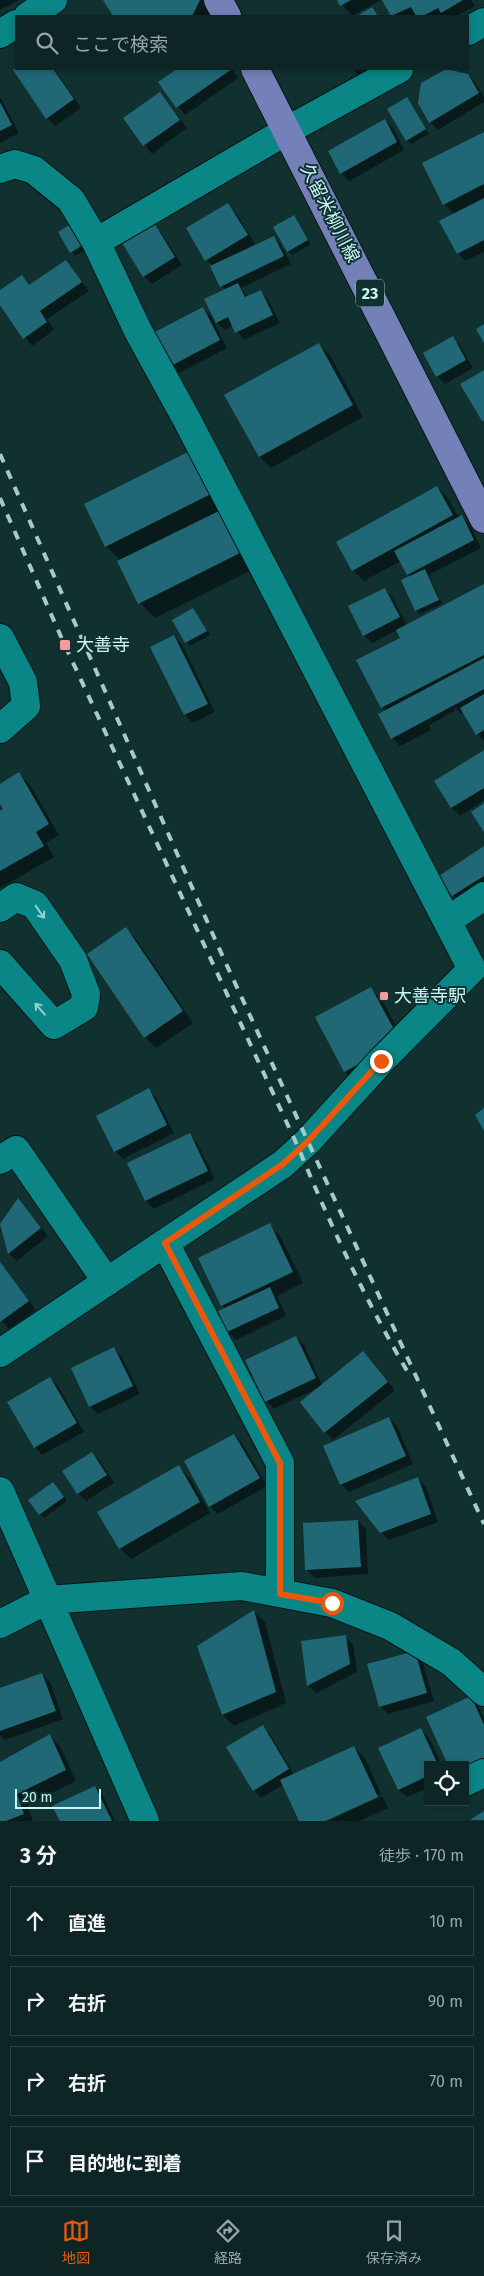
<!DOCTYPE html>
<html lang="ja">
<meta charset="utf-8">
<style>
body{margin:0;font-family:"Fira Sans","Noto Sans JP",sans-serif;background:#1b3132;color:#f1f3f6}
.controls{position:absolute;right:15px;bottom:15px;display:grid;overflow:hidden;border-radius:0px;box-shadow:0 2px 8px #0003}
.controls button{width:45px;height:45px;display:grid;place-items:center;padding:0;border:0;border-bottom:1px solid #2d4242;background:#0d2525;color:#f1f3f6;font:25px sans-serif}
.scale{position:absolute;left:15px;bottom:12px;width:86px;box-sizing:border-box;padding-left:5px;border:2px solid #c8f6f4;border-top:0;font-size:14px;line-height:18px;white-space:nowrap;color:#c8f6f4;-webkit-text-stroke:4px #113131;paint-order:stroke}
.stop{position:absolute;width:15px;height:15px;margin:-11px;border:4px solid #ea580c;border-radius:50%;background:#fff}
.stop.end{background:#ea580c;border-color:#fff;box-shadow:0 1px 5px #0008}
.list{margin:0;padding:0;list-style:none}
h2{display:flex;justify-content:space-between;align-items:center;height:65px;margin:0;padding:0 20px;font-size:21px}
h2 small{font-size:16px;font-weight:400;color:#9aa5a7}
.list li{display:grid;grid-template-columns:32px 1fr auto;gap:15px;align-items:center;box-sizing:border-box;height:70px;margin:0 10px 10px;padding:0 10px;border:1px solid #2d4242;border-radius:0px}
.list b{display:block;font-size:19px;white-space:nowrap}
.list em{font-size:16px;font-style:normal;color:#9aa5a7}
.icon{flex:none;width:28px;height:28px;fill:none;stroke:currentColor;stroke-width:2;stroke-linecap:round;stroke-linejoin:round}
.map{position:relative;flex:none;width:484px;height:1821px;overflow:hidden}
.search{position:absolute;background:#0d2525;box-shadow:0 2px 8px #0003;left:15px;right:15px;top:15px;height:55px;display:flex;align-items:center;gap:12px;box-sizing:border-box;padding:0 18px;border-radius:0px;color:#9aa5a7;font-size:19px}
.sheet{height:385px;background:#0d2525}
nav{display:flex;justify-content:space-around;align-items:center;box-sizing:border-box;height:70px;border-top:1px solid #2d4242;background:#0d2525;font-size:14px;color:#9aa5a7}
nav a{display:grid;justify-items:center;gap:2px}
nav .on{color:#ea580c}
.map>svg:first-child{display:block}
</style>
<div class="map">
<svg width="484" height="1821" viewBox="0 0 484 1821">
<rect width="100%" height="100%" fill="#113131"/>
<!-- shadow -->
<path fill="#0007" d="M0,0H20L0,10Z
M105,0H214V1L209,16H115Z
M338,0H381L352,16Z
M383,0H471L475,6L456,16H393Z
M17,69H54L81,108L55,126L47,118L14,70Z
M179,69H232L238,78L185,115L160,83Z
M353,69H382L363,80Z
M468,75L476,83L484,97V102L438,130L430,122Z
M160,93L187,128L152,154L125,119Z
M0,97L19,133L0,143Z
M407,99L429,134L411,144L407,140Z
M385,120L393,128L404,150L349,181L341,173Z
M484,133V252L465,261L458,253L454,214L444,204Z
M228,205L236,213L255,244L250,247L251,248L274,237L281,245L291,264L241,288L248,297L261,291L268,299L280,323L244,340L233,326L225,330L217,323L226,290L221,286L213,266L206,260Z
M294,217L311,244L292,255L288,251Z
M153,225L161,233L182,265L152,284L144,276Z
M60,233L93,245L75,256Z
M66,261L89,291L47,319L54,330L32,346L0,303V291L21,276L30,286Z
M203,309L211,316L227,348L176,375L168,367Z
M452,338L460,345L473,368L445,384L437,376Z
M319,344L330,355L363,417L271,468L260,457L226,395Z
M191,452L260,566L155,618L140,603L121,561L106,546Z
M437,488L448,498L459,518L462,517L470,525L481,548L429,575L442,604L420,614L416,610L410,577L401,561L364,581L353,570Z
M484,585V741L477,734L464,712L461,714L454,706L455,711L429,725L431,730L400,746L392,738L386,711L382,707L402,639L397,630L372,643L364,635L385,589L392,597L407,625Z
M193,610L210,635L190,646L174,621Z
M174,636L182,644L215,712L193,723L185,715L152,647Z
M484,752V800L460,816L452,808L436,781Z
M19,774L30,785L59,835L46,843L54,857L0,888V812L4,810L0,802V785Z
M484,848V893L464,906L453,895Z
M126,929L137,940L193,1023L156,1048L145,1037Z
M371,989L382,1000L411,1053L356,1083L345,1072L316,1018Z
M149,1090L156,1098L174,1133L123,1159L116,1152L98,1116Z
M190,1135L197,1143L215,1179L154,1209L146,1201L129,1164Z
M18,1200L48,1236L17,1261L9,1253L1,1225Z
M269,1225L280,1236L303,1283L277,1296L286,1316L236,1340L228,1332L219,1312L226,1309L222,1305Z
M0,1263L36,1310L9,1329L0,1319Z
M296,1337L304,1345L322,1385L363,1353L395,1390L333,1440L325,1432L316,1389L274,1409L266,1401Z
M114,1349L122,1357L140,1394L98,1414L90,1406Z
M50,1379L58,1386L84,1432L42,1455L35,1447Z
M389,1418L397,1426L413,1464L349,1492L341,1484Z
M234,1435L242,1443L267,1486L218,1514L210,1506Z
M92,1454L100,1461L114,1483L86,1501L78,1493Z
M179,1467L190,1478L210,1513L131,1559L120,1548Z
M418,1479L426,1487L438,1522L389,1540L381,1532Z
M56,1487L67,1501L44,1518L40,1514Z
M358,1521L366,1529L368,1574L315,1578L307,1570Z
M254,1612L265,1622L286,1703L234,1726L223,1715L198,1647Z
M345,1636L353,1644L357,1672L316,1693L308,1685Z
M414,1652L422,1660L434,1701L388,1714L380,1706Z
M42,1674L50,1682L63,1719L5,1740L0,1735V1689Z
M471,1698L478,1706L484,1718V1772Z
M262,1726L270,1734L294,1775L354,1747L365,1758L381,1794L322,1821H300L284,1784L261,1798L254,1790Z
M421,1730L429,1738L442,1765H428V1788L407,1797L399,1790Z
M49,1735L60,1746L76,1781L27,1805L33,1821H0V1763Z
M95,1787L103,1795L115,1821H61Z
M382,1796L388,1808L359,1821H328Z"/>
<!-- building -->
<path fill="#216877" d="M103,0H200L192,16H113Z
M337,0H351L340,6Z
M382,0H463L441,13L438,8L423,16H416L411,7L391,16Z
M372,7L378,16H357Z
M16,67L53,69L74,99L46,119L13,70Z
M177,69H232L176,108L158,82Z
M446,69L468,74L479,93L429,123L418,103L421,83Z
M160,92L180,120L143,146L123,118Z
M407,97L426,129L406,141L387,109Z
M0,102L12,125L0,131Z
M385,119L397,142L340,174L328,151Z
M484,132V184L443,205L422,163Z
M484,198V240L457,254L439,221Z
M228,203L248,235L205,261L186,228Z
M294,215L308,240L287,252L273,227Z
M77,220L90,241L70,253L58,232Z
M154,223L175,257L143,277L122,243Z
M274,236L284,256L220,287L210,266Z
M66,260L82,282L40,311L47,322L23,339L0,305V290L22,275L29,285Z
M238,283L245,297L261,290L273,315L235,333L228,317L216,323L204,299Z
M203,307L220,340L167,368L149,335Z
M484,324V343L476,329Z
M453,336L466,360L436,377L423,353Z
M319,343L353,405L259,457L224,395Z
M484,370V420L482,421L460,384Z
M192,450L213,493L105,547L84,504Z
M437,486L453,515L352,571L336,542Z
M225,508L246,550L138,604L117,561Z
M462,515L474,540L407,575L394,551Z
M425,569L439,600L415,611L401,580Z
M484,584V655L381,708L356,660L400,638L396,630Z
M385,588L400,617L363,636L348,606Z
M193,608L207,631L185,643L172,620Z
M174,635L208,704L184,715L150,647Z
M484,658V689L391,739L378,714Z
M484,694V730L476,735L460,708Z
M484,750V788L451,808L434,781Z
M19,772L49,824L36,832L44,846L0,871V811L3,809L0,804V784Z
M484,803V832L471,812Z
M484,846V876L452,896L439,876Z
M126,927L183,1011L144,1038L87,954Z
M371,987L401,1042L344,1072L315,1017Z
M149,1088L167,1125L114,1152L96,1116Z
M484,1108V1131L475,1115Z
M190,1133L208,1171L145,1201L127,1163Z
M18,1198L41,1228L8,1254L0,1224Z
M270,1223L293,1272L221,1306L198,1258Z
M0,1262L29,1301L0,1322Z
M270,1287L279,1308L227,1332L218,1311Z
M296,1336L316,1378L265,1402L245,1360Z
M114,1347L133,1386L89,1407L71,1368Z
M363,1351L388,1382L324,1433L300,1402Z
M50,1377L77,1423L34,1448L7,1402Z
M389,1417L406,1456L340,1485L323,1446Z
M234,1434L260,1478L209,1507L184,1461Z
M92,1452L107,1475L77,1494L62,1471Z
M179,1465L200,1502L119,1549L97,1512Z
M418,1477L431,1514L380,1533L355,1501Z
M53,1482L64,1497L39,1515L28,1500Z
M358,1520L361,1567L305,1570L303,1523Z
M254,1610L276,1692L222,1715L197,1646Z
M346,1635L350,1664L307,1686L301,1641Z
M415,1651L427,1693L379,1707L367,1664Z
M42,1673L56,1711L0,1731V1688Z
M471,1696L484,1725V1760L465,1769V1765H448L426,1717Z
M263,1725L289,1769L253,1791L226,1747Z
M421,1728L438,1765H428V1776L398,1790L378,1748Z
M50,1734L66,1770L17,1794L24,1814L6,1821H0V1762Z
M354,1746L378,1797L325,1821H299L280,1780Z
M95,1786L112,1821H60L52,1806Z
M484,1811V1820H470Z"/>
<g fill="none" stroke-linecap="round" stroke-linejoin="round">
<defs>
<path id="minor" d="M28,16L53,0
M468,31L484,22
M0,34L16,24
M0,169L15,164L34,170L71,200L96,242L138,331L187,420L472,969L381,1061L308,1141L283,1164L0,1353
M96,242L288,130L399,69
M0,638L23,682L26,706L0,729
M0,908L16,897L35,905L73,960L86,994L84,1007L54,1025L0,964
M447,921L484,896
M0,1160L16,1150L107,1282
M165,1243L280,1463V1593
M0,1491L145,1821
M0,1624L47,1600L242,1586L332,1603L390,1626L451,1662L484,1692
M465,1782L484,1773"/>
<path id="major" d="M218,0L227,16
M255,69L484,519"/>
</defs>
<!-- minor casing -->
<use href="#minor" stroke="#091616" stroke-width="30"/>
<!-- major casing -->
<use href="#major" stroke="#091616" stroke-width="30"/>
<!-- minor -->
<use href="#minor" stroke="#098685" stroke-width="28"/>
<!-- major -->
<use href="#major" stroke="#7481b8" stroke-width="28"/>
<!-- rail -->
<path stroke="#a2cdcc" stroke-width="4" stroke-dasharray="9 9" stroke-linecap="butt" d="M0,454L218,946L484,1524
M0,498L62,639L299,1149C331,1227 367,1303 410,1376"/>
</g>
<!-- one-way arrows -->
<defs><path id="oneway-shaft" d="M-6 0H5M1.5-3L5.5 0L1.5 3" fill="none" stroke-width="1.6" stroke-linecap="round" stroke-linejoin="round" transform="scale(1.25)"/></defs>
<g stroke="#8fd4d3">
<use href="#oneway-shaft" transform="translate(40 912) rotate(55)"/>
<use href="#oneway-shaft" transform="translate(40 1009) rotate(-131)"/>
</g>
<g fill="none" stroke-linecap="round" stroke-linejoin="round">
<!-- route -->
<path stroke="#ea580c" stroke-width="6" d="M332,1603L280,1594V1463L165,1243L283,1164L308,1141L381,1061"/>
</g>
<!-- markers -->
<g fill="#f49aa2" stroke="#113131" stroke-width="2">
<rect x="59" y="639" width="12" height="12" rx="2.5"/>
<rect x="379" y="991" width="10" height="10" rx="2.5"/>
</g>
<g text-anchor="middle" stroke-width="4" stroke-linejoin="round" paint-order="stroke">
<!-- shield labels -->
<rect fill="#113131" stroke="#91bbba" stroke-width="1" x="356" y="279.5" width="28" height="27" rx="4"/>
<g font-size="16" font-weight="bold" fill="#c8f6f4">
<text x="370" y="299">23</text>
</g>
<!-- street labels -->
<g font-size="18" fill="#c8f6f4" stroke="#113131">
<text transform="translate(330 213) rotate(63)" y="6">久留米柳川線</text>
</g>
<!-- poi labels -->
<g font-size="18" fill="#c8f6f4" stroke="#113131" text-anchor="start">
<text x="76" y="651">大善寺</text>
<text x="394" y="1002">大善寺駅</text>
</g>
</g>
</svg>
<div class="controls">
<button><svg class="icon" aria-label="locate" viewBox="0 0 24 24"><circle cx="12" cy="12" r="6"/><path d="M12 2v4M12 18v4M2 12h4M18 12h4"/></svg></button>
</div>
<div class="scale">20 m</div>
<div class="stop" style="left:332px;top:1603px"></div>
<div class="stop end" style="left:381px;top:1061px"></div>
<div class="search"><svg class="icon" aria-label="search" viewBox="0 0 24 24"><circle cx="10" cy="10" r="6"/><path d="M15 15l6 6"/></svg>ここで検索</div>
</div>
<section class="sheet">
<h2>3 分<small>徒歩 · 170 m</small></h2>
<ul class="list">
<li><svg class="icon" aria-label="ahead" viewBox="0 0 24 24"><path d="M12 20V5M6 11l6-6 6 6"/></svg><div><b>直進</b></div><em>10 m</em></li>
<li><svg class="icon" aria-label="right" viewBox="0 0 24 24"><path d="M7 20v-9h11M14 6l5 5-5 5"/></svg><div><b>右折</b></div><em>90 m</em></li>
<li><svg class="icon" aria-label="right" viewBox="0 0 24 24"><path d="M7 20v-9h11M14 6l5 5-5 5"/></svg><div><b>右折</b></div><em>70 m</em></li>
<li><svg class="icon" aria-label="arrive" viewBox="0 0 24 24"><path d="M6 21V4h12l-3 4 3 4H6"/></svg><div><b>目的地に到着</b></div></li>
</ul>
</section>
<nav>
<a class="on"><svg class="icon" aria-label="map" viewBox="0 0 24 24"><path d="M3 6l6-2 6 2 6-2v14l-6 2-6-2-6 2zM9 4v14M15 6v14"/></svg>地図</a>
<a><svg class="icon" aria-label="directions" viewBox="0 0 24 24"><path d="M12 3l9 9-9 9-9-9zM9 14v-3h6M13 9l2 2-2 2"/></svg>経路</a>
<a><svg class="icon" aria-label="saved" viewBox="0 0 24 24"><path d="M7 4h10v16l-5-4-5 4z"/></svg>保存済み</a>
</nav>
